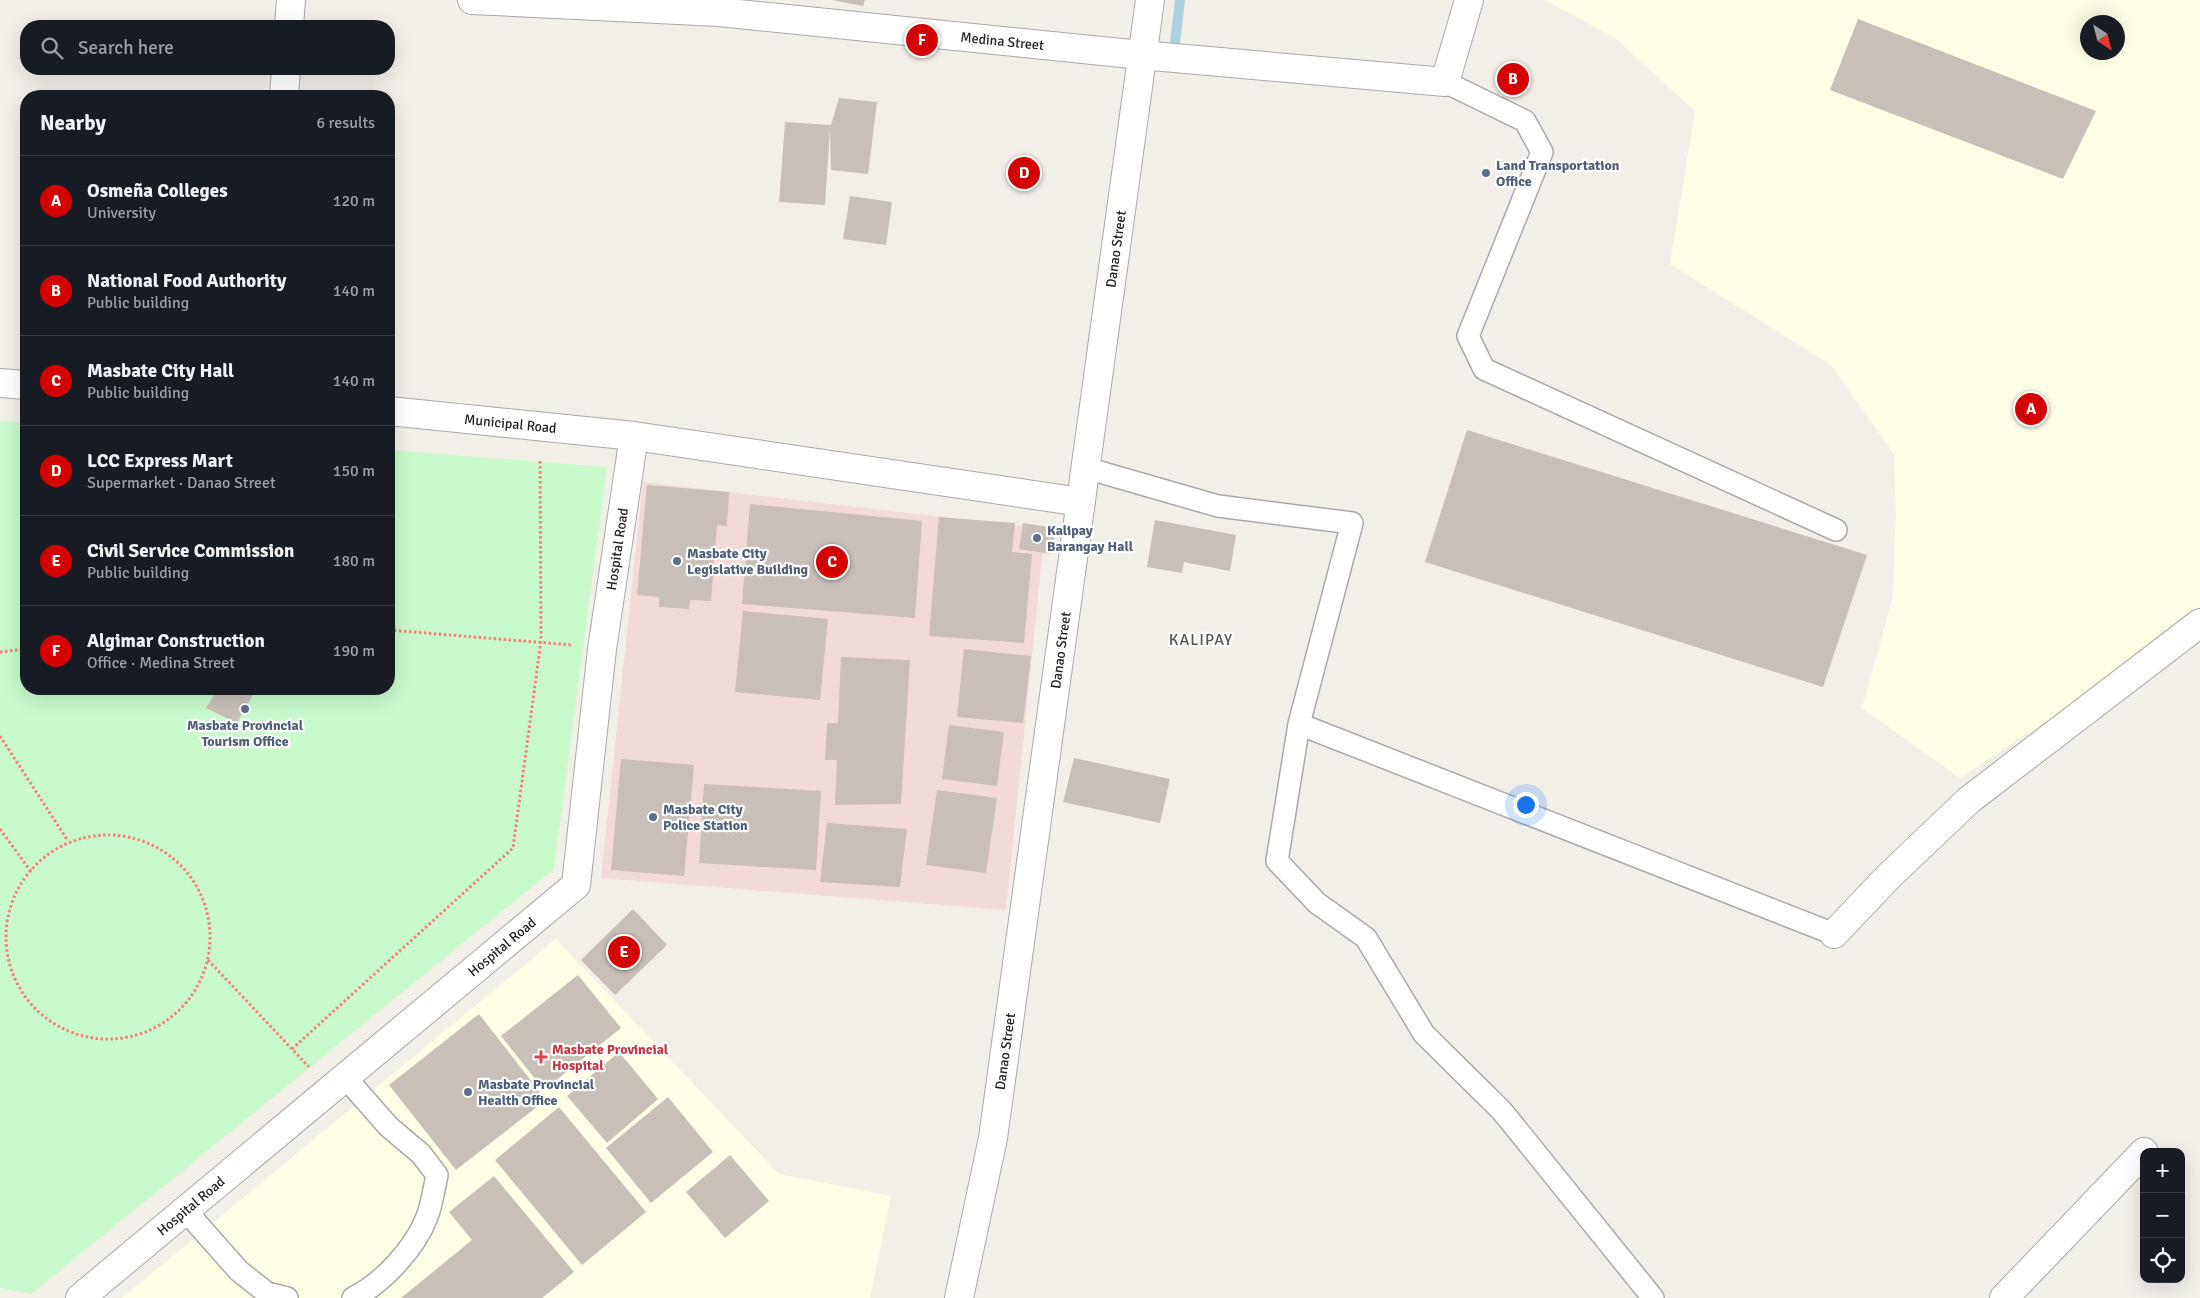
<!DOCTYPE html>
<meta charset="utf-8">
<style>
body{margin:0;font-family:Signika,sans-serif;background:#20242c;color:#f1f3f6}
.controls{position:absolute;right:15px;bottom:15px;display:grid;overflow:hidden;border-radius:10px;box-shadow:0 5px 20px #0002}
.controls button{width:45px;height:45px;display:grid;place-items:center;padding:0;border:0;border-bottom:1px solid #363941;background:#171b24;color:#f1f3f6;font:25px sans-serif}
.compass{position:absolute;left:2080px;top:15px;width:45px;height:45px;border-radius:50%;background:#171b24;box-shadow:0 5px 20px #0002;rotate:145deg}
.you{position:absolute;left:1525px;top:804px;width:18px;height:18px;margin:-12px;border:4px solid #fff;border-radius:50%;background:#1a73e8;box-shadow:0 0 0 8px #1a73e833}
.badge{display:grid;place-items:center;width:32px;height:32px;border-radius:50%;background:#d40000;color:#fff;font-size:16px;font-weight:700}
.pin{position:absolute;translate:-50% -50%;border:2px solid #fff;box-shadow:0 1px 5px #0006}
.list{margin:0;padding:0;list-style:none}
h2{display:flex;justify-content:space-between;align-items:center;height:65px;margin:0;padding:0 20px;font-size:21px}
h2 small{font-size:16px;font-weight:400;color:#9ea1a6}
.list li{display:grid;grid-template-columns:32px 1fr auto;gap:15px;align-items:center;box-sizing:border-box;height:90px;padding:0 20px;border-top:1px solid #363941}
.list b{display:block;font-size:19px;white-space:nowrap}
.list p{margin:0;font-size:16px;white-space:nowrap;color:#9ea1a6}
.list em{font-size:16px;font-style:normal;color:#9ea1a6}
.icon{flex:none;width:28px;height:28px;fill:none;stroke:currentColor;stroke-width:2;stroke-linecap:round;stroke-linejoin:round}
.map{position:relative;flex:none;width:2200px;height:1298px;overflow:hidden}
.search{position:absolute;background:#171b24;box-shadow:0 5px 20px #0002;left:20px;top:20px;width:375px;height:55px;display:flex;align-items:center;gap:12px;box-sizing:border-box;padding:0 18px;border-radius:20px;color:#9ea1a6;font-size:19px}
.panel{position:absolute;background:#171b24;box-shadow:0 5px 20px #0002;left:20px;top:90px;width:375px;height:605px;border-radius:20px}
.map>svg:first-child{display:block}
</style>
<div class="map">
<svg width="2200" height="1298" viewBox="0 0 2200 1298">
<rect width="100%" height="100%" fill="#f2efe9"/>
<!-- commercial -->
<path fill="#f2dad9" d="M643,482L1045,529L1006,910L601,878Z"/>
<!-- education -->
<path fill="#ffffe5" fill-rule="evenodd" d="M1545,0H2200V607L2084,696L1960,778L1862,708L1892,601L1896,516L1894,454L1831,365L1670,264L1695,111L1615,38ZM2088,22H2118V52H2088Z
M556,939L779,1174L891,1196L870,1298H122Z"/>
<!-- park -->
<path fill="#c8facc" d="M0,421L26,423V689H389V450L607,467L554,869L31,1294L0,1288Z"/>
<g fill="none" stroke-linecap="round" stroke-linejoin="round">
<!-- stream -->
<path stroke="#aad3df" stroke-width="10" d="M1175,43L1180,0"/>
</g>
<!-- building -->
<path fill="#c7bfb8" d="M832,0H865L863,6Z
M1858,19L2096,111L2063,179L1830,90Z
M839,98L877,102L868,174L831,170L830,129L825,205L779,202L785,122L831,125Z
M850,196L892,202L886,245L843,239Z
M1467,430L1867,555L1823,687L1425,562Z
M647,485L729,492L727,526L717,525L711,601L690,600L689,609L659,607V597L637,595Z
M750,504L922,521L915,618L742,604Z
M939,517L1015,523L1012,552L1032,554L1024,643L929,636Z
M1155,520L1236,535L1230,571L1184,562L1182,573L1147,567Z
M1023,523L1056,528L1051,554L1019,549Z
M743,611L828,619L820,700L735,692Z
M964,649L1031,656L1023,723L957,717Z
M841,657L910,660L901,804L835,805L837,760H825L827,723H838Z
M218,689H256L237,723L206,708Z
M949,725L1004,732L997,786L942,779Z
M1074,758L1170,779L1160,823L1063,802Z
M621,759L694,765L684,876L611,870Z
M704,784L821,791L816,870L699,863Z
M937,790L997,798L986,873L926,865Z
M827,823L907,829L900,887L820,882Z
M633,909L667,945L615,995L581,960Z
M578,975L621,1028L544,1090L501,1036Z
M479,1014L546,1100L456,1170L389,1085Z
M619,1052L658,1099L607,1143L567,1096Z
M668,1097L713,1152L651,1203L606,1148Z
M559,1107L646,1212L582,1265L495,1160Z
M730,1155L769,1201L725,1238L686,1192Z
M494,1176L574,1272L542,1298H401L472,1240L449,1212Z"/>
<g fill="none" stroke-linecap="round" stroke-linejoin="round">
<defs>
<path id="service" d="M1445,82L1525,121L1542,152L1468,336L1484,369L1836,530
M1086,468L1218,506L1352,523L1299,724
M345,1077L389,1127L421,1154L437,1175C434,1189 432,1204 427,1217C415,1248 383,1283 353,1298
M185,1210L239,1271L267,1293L287,1298
M1653,1298L1502,1111L1424,1034L1366,938L1317,903L1277,861L1299,724L1834,934"/>
<g id="minor">
<path d="M289,26L291,0"/>
<path d="M284,96L286,69"/>
<path d="M0,383L26,385"/>
<path id="s1" d="M389,411L634,436L1081,502"/>
<path d="M1834,934L1888,877L1969,800L2200,623"/>
<path id="s2" d="M80,1298L576,885L602,649L634,436"/>
<path id="s3" d="M959,1298L993,1138L1150,0"/>
<path d="M2004,1298L2144,1152"/>
</g>
<g id="tertiary">
<path id="s4" d="M472,0L719,12L1141,55L1445,82L1469,0"/>
</g>
</defs>
<!-- service casing -->
<use href="#service" stroke="#a9a9a9" stroke-width="24"/>
<!-- minor casing -->
<use href="#minor" stroke="#a9a9a9" stroke-width="30"/>
<!-- tertiary casing -->
<use href="#tertiary" stroke="#a9a9a9" stroke-width="30"/>
<!-- path -->
<path stroke="#fa8072" stroke-width="3" stroke-dasharray="2.5 2.5" stroke-linecap="butt" d="M389,630L572,645
M0,652L26,649
M0,736L68,841
M0,829L32,873
M6 937a102 102 0 1 1 204 0a102 102 0 1 1-204 0Z
M208,960L309,1067
M292,1049L513,848L541,641L540,459"/>
<!-- service -->
<use href="#service" stroke="#fff" stroke-width="21"/>
<!-- minor -->
<use href="#minor" stroke="#fff" stroke-width="28"/>
<!-- tertiary -->
<use href="#tertiary" stroke="#fff" stroke-width="28"/>
</g>
<!-- markers -->
<g fill="#5c6f8a" stroke="#fff" stroke-width="2">
<circle cx="1486" cy="173" r="5"/>
<circle cx="1037" cy="538" r="5"/>
<circle cx="677" cy="561" r="5"/>
<circle cx="245" cy="709" r="5"/>
<circle cx="653" cy="817" r="5"/>
<circle cx="468" cy="1092" r="5"/>
</g>
<path fill="#e0444e" stroke="#fff" stroke-width="2" d="M538.5 1049.5h5v5h5v5h-5v5h-5v-5h-5v-5h5z"/>
<g text-anchor="middle" stroke-width="4.5" stroke-linejoin="round" paint-order="stroke">
<!-- street labels -->
<g font-size="14" fill="#222" stroke="#fff">
<text dy="5" stroke="none"><textPath href="#s4" startOffset="532">Medina Street</textPath></text>
<text dy="5" stroke="none"><textPath href="#s3" startOffset="1061">Danao Street</textPath></text>
<text dy="5" stroke="none"><textPath href="#s1" startOffset="122">Municipal Road</textPath></text>
<text dy="5" stroke="none"><textPath href="#s2" startOffset="984">Hospital Road</textPath></text>
<text dy="5" stroke="none"><textPath href="#s3" startOffset="656">Danao Street</textPath></text>
<text dy="5" stroke="none"><textPath href="#s2" startOffset="549">Hospital Road</textPath></text>
<text dy="5" stroke="none"><textPath href="#s3" startOffset="251">Danao Street</textPath></text>
<text dy="5" stroke="none"><textPath href="#s2" startOffset="144">Hospital Road</textPath></text>
</g>
<!-- service labels -->
<g font-size="14" font-weight="bold" fill="#4e5e75" stroke="#fff" text-anchor="start">
<text x="1496" y="170">Land Transportation<tspan x="1496" dy="16">Office</tspan></text>
<text x="1047" y="535">Kalipay<tspan x="1047" dy="16">Barangay Hall</tspan></text>
<text x="687" y="558">Masbate City<tspan x="687" dy="16">Legislative Building</tspan></text>
<text x="245" y="730" text-anchor="middle">Masbate Provincial<tspan x="245" dy="16">Tourism Office</tspan></text>
<text x="663" y="814">Masbate City<tspan x="663" dy="16">Police Station</tspan></text>
<text x="478" y="1089">Masbate Provincial<tspan x="478" dy="16">Health Office</tspan></text>
</g>
<!-- health labels -->
<g font-size="14" font-weight="bold" fill="#be3a42" stroke="#fff" text-anchor="start">
<text x="552" y="1054">Masbate Provincial<tspan x="552" dy="16">Hospital</tspan></text>
</g>
<!-- quarter labels -->
<g font-size="16" letter-spacing="1" fill="#555" stroke="#fff">
<text x="1201" y="645">KALIPAY</text>
</g>
</g>
</svg>
<div class="controls">
<button>+</button>
<button>−</button>
<button><svg class="icon" aria-label="locate" viewBox="0 0 24 24"><circle cx="12" cy="12" r="6"/><path d="M12 2v4M12 18v4M2 12h4M18 12h4"/></svg></button>
</div>
<svg class="compass" viewBox="-18 -18 36 36"><path d="M0-13l5 13h-10z" fill="#e53935"/><path d="M0 13l5-13h-10z" fill="#9ea1a6"/></svg>
<div class="you"></div>
<div class="pin badge" style="left:2031px;top:409px">A</div>
<div class="pin badge" style="left:1513px;top:79px">B</div>
<div class="pin badge" style="left:832px;top:562px">C</div>
<div class="pin badge" style="left:1024px;top:173px">D</div>
<div class="pin badge" style="left:624px;top:952px">E</div>
<div class="pin badge" style="left:922px;top:40px">F</div>
<div class="search"><svg class="icon" aria-label="search" viewBox="0 0 24 24"><circle cx="10" cy="10" r="6"/><path d="M15 15l6 6"/></svg>Search here</div>
<section class="panel">
<h2>Nearby<small>6 results</small></h2>
<ul class="list">
<li><span class="badge">A</span><div><b>Osmeña Colleges</b><p>University</p></div><em>120 m</em></li>
<li><span class="badge">B</span><div><b>National Food Authority</b><p>Public building</p></div><em>140 m</em></li>
<li><span class="badge">C</span><div><b>Masbate City Hall</b><p>Public building</p></div><em>140 m</em></li>
<li><span class="badge">D</span><div><b>LCC Express Mart</b><p>Supermarket · Danao Street</p></div><em>150 m</em></li>
<li><span class="badge">E</span><div><b>Civil Service Commission</b><p>Public building</p></div><em>180 m</em></li>
<li><span class="badge">F</span><div><b>Algimar Construction</b><p>Office · Medina Street</p></div><em>190 m</em></li>
</ul>
</section>
</div>
